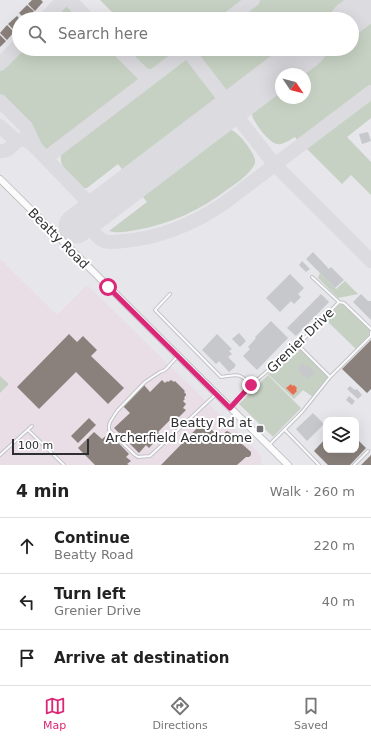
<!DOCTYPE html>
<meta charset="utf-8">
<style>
body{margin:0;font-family:"DejaVu Sans",sans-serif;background:#f2f2f2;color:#222}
.controls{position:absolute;right:12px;bottom:12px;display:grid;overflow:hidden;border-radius:8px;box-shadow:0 4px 16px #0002}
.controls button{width:36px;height:36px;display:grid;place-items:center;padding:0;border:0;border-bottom:1px solid #e0e0e0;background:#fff;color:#222;font:20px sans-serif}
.compass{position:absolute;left:275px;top:68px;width:36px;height:36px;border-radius:50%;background:#fff;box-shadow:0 4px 16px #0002;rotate:125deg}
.scale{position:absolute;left:12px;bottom:10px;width:77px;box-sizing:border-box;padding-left:4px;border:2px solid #2f2f32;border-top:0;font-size:11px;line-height:14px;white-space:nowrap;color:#2f2f32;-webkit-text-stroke:3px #fff;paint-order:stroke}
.stop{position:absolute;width:12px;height:12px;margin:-9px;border:3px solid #db2777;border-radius:50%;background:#fff}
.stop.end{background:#db2777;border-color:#fff;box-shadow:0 1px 4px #0008}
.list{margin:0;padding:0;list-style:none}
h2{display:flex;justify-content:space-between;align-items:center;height:52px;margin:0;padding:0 16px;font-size:17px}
h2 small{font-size:13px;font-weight:400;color:#767676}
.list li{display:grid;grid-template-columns:26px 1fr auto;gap:12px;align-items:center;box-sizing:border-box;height:56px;padding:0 16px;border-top:1px solid #e0e0e0}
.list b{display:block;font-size:15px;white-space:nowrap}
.list p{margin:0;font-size:13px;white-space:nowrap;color:#767676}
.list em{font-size:13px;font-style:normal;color:#767676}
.icon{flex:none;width:22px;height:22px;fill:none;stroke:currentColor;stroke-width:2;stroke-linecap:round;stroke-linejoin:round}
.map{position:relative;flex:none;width:371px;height:465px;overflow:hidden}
.search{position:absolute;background:#fff;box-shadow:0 4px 16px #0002;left:12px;right:12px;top:12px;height:44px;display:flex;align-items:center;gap:10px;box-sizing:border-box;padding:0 14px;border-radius:22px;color:#767676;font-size:15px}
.sheet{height:220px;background:#fff}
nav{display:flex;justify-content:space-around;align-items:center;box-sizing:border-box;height:56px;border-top:1px solid #e0e0e0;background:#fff;font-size:11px;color:#767676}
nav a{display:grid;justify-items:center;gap:2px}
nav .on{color:#db2777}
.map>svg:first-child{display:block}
</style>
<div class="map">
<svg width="371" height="465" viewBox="0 0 371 465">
<rect width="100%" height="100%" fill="#e6e6eb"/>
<!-- industrial -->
<path fill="#e9dde6" d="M0,259L57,315L87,285L258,452L261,458L262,465H0V393L9,384L0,376Z"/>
<!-- green -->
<path fill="#c6d1c3" d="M100,0H247L222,19H106L112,12Z
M259,0H353L328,19H234Z
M63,5H69L83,19H49Z
M371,17V86L303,138L297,140L295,137C290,140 283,145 277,144C269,143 254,123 252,115C252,111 252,112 254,109L253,107L281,86V98H305V74H297L330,49H352V32Z
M20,49H113C118,55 135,69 137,76C138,79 138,79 137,82L49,151L39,144L36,140L30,127L25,121L0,97V69Z
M124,49H183L153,72C152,72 151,72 150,72C144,72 128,54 124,49Z
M196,49H289L229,94L223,89L198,57L196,52Z
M183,58H186L191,62L215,94L217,98L218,103L125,173L118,164L87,188H84L64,168C58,158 61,153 68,145Z
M371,98V118L347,137L371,162V195L351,175L342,184L307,149L308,146Z
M229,129C238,131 254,152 255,160C255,164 255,164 253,167C247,176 237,183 228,189C201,210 170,224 136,230C128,231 118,234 109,231L147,202L140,193L222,131Z
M320,273L336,289L345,281L358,294L338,298L318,278Z
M340,304L344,305L370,330L369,335L356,349L325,319Z
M298,347L328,377L313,397L303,390L294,399L268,374Z
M268,375L301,408L273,437L239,404Z
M0,376L9,384L0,393Z"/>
<!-- shops -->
<path fill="#e76f51" d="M291,384L292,386L294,385L297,388L296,390L297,391L293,395L286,388Z"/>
<!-- industry -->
<path fill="#8a817c" d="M32,0H41L43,2L35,11L28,4Z
M27,5L34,11L27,19H25L19,13Z
M17,16L19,18V27L15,31L8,24Z
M7,25L14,32L7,40L0,33Z
M0,35L6,41L0,47Z
M69,334L77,342L83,336L97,350L91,356L124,388L108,404L76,372L39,409L17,387Z
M371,340V389L367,393L342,369Z
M162,380L165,383L167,381L168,382L171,380L174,382L175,381L185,391L184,392L186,394V395L184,398L185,399L183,401L186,404L183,408L186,410L173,423L170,420L158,432L161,435L149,448L146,445L139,453L114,428L130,413L123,406L144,385L150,392Z
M89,418L96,425L78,443L71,436Z
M204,421L208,425V426L219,437L227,431L234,435L242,443V444L251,452V455L249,457H246L237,465H161Z
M94,432L102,439L106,436L110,440L113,437L129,454L126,457L131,461L127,464L129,465H95L78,448Z
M326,438V450H356V438L366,448L350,465H328L314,451Z
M371,455V465H361Z"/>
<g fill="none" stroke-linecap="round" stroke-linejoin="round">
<!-- taxiway -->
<path stroke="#dcdce0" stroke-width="14" d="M70,0L88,19
M45,19L63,0
M228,19L253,0
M118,49L144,75L149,76H153
M193,49L192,55L194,59L221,94C228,100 235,101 244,98L283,69
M0,64L19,45
M0,101L26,127L36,148L89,203C97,215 87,227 98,237C105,244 115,242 124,241C160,238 193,224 223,204L371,92
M0,126L14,139L20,140
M180,147C189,141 216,118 225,116C232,115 238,118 242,123L275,165L371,261
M0,151C15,154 14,126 36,148
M42,154L45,156L50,155L189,49
M108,201L94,211L87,210L82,212L80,218C80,223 83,226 89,226C92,224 96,222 98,217C99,214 99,212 101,208L138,179"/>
<!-- runway -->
<path stroke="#dcdce0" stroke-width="35" d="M348,19L371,2
M76,226L309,49"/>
</g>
<!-- building -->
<path fill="#c7c8cc" d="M368,132L371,141L362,144L359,134Z
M313,252L329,269L331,267L344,280L335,288L306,259Z
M302,261L310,269L306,272L299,265Z
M290,274L304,288L298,294L301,297L294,304L291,301L280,312L266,298Z
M321,294L329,302L296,336L287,328Z
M361,294L368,301H371V320L353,302Z
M271,321L288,338L257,370L243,356L250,349L248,347L256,338L255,337Z
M239,333L246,341L240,347L232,339Z
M217,334L232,349L229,351L232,354L228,357L236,365L235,366V367L229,372L219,361L216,364L202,350Z
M302,363L306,367L308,365L315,372L308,379L305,376L303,378L301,375L302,374L297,368Z
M350,386L355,390L357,389L362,395L358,399L347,389Z
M349,396L355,401L352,405L346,400Z
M313,413L324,424L307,441L296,429Z"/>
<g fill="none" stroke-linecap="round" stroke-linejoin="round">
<defs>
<path id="service" d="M312,277L339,302
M170,294L155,310L221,377C238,375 239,372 251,385
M298,345L330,377
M177,357L165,370L160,372L145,382L117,411L110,422L109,426V430L135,455L138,457L150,456L215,395
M231,406L251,385L298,345L339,302L344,303L371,329
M28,430L64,465
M285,430L319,465
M269,445L302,412L330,377L371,336V332
M0,455L32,426
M354,465L368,451"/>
<path id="secondary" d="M0,179L288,465"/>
</defs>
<!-- service casing -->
<use href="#service" stroke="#c2c3c7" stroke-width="4"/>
<!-- secondary casing -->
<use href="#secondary" stroke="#c2c3c7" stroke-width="8"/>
<!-- service -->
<use href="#service" stroke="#fbfbfc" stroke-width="2"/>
<!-- secondary -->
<use href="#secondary" stroke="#fbfbfc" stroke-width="6"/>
</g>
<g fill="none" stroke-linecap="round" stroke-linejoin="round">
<!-- route -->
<path stroke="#db2777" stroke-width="5" d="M108,287L230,408L251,385"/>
</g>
<!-- markers -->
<rect fill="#6f6f73" stroke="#fff" stroke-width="1.5" x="256" y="425" width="8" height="8" rx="2"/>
<g text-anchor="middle" stroke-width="4" stroke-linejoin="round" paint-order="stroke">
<!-- street labels -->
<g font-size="13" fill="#2f2f32" stroke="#fff">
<text transform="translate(59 238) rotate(45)" y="5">Beatty Road</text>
<text transform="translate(300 340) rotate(-44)" y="5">Grenier Drive</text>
</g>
<!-- poi labels -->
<g font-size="13" fill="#2f2f32" stroke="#fff" text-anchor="end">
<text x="252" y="427">Beatty Rd at<tspan x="252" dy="15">Archerfield Aerodrome</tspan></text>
</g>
</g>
</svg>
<div class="controls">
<button><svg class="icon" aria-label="layers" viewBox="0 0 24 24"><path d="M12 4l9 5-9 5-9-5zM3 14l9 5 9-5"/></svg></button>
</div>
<svg class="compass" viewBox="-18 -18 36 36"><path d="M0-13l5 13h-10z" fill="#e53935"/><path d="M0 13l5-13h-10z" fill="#767676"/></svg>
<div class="scale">100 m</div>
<div class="stop" style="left:108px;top:287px"></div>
<div class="stop end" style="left:251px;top:385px"></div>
<div class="search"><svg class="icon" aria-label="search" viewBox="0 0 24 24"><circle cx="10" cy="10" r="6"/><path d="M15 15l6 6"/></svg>Search here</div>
</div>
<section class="sheet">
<h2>4 min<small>Walk · 260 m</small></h2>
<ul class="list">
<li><svg class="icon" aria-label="ahead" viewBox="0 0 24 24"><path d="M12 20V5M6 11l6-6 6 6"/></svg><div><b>Continue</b><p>Beatty Road</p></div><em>220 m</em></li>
<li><svg class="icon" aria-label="left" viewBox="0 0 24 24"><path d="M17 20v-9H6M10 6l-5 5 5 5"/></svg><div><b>Turn left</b><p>Grenier Drive</p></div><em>40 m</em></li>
<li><svg class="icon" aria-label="arrive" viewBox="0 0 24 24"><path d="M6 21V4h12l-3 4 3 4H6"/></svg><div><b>Arrive at destination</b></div></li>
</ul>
</section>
<nav>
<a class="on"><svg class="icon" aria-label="map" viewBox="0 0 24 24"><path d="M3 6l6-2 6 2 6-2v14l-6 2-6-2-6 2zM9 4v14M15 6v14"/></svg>Map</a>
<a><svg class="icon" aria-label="directions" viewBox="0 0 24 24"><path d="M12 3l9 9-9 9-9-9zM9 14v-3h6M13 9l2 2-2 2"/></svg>Directions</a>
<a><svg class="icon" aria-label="saved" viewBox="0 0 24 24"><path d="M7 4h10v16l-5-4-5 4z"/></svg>Saved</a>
</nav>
